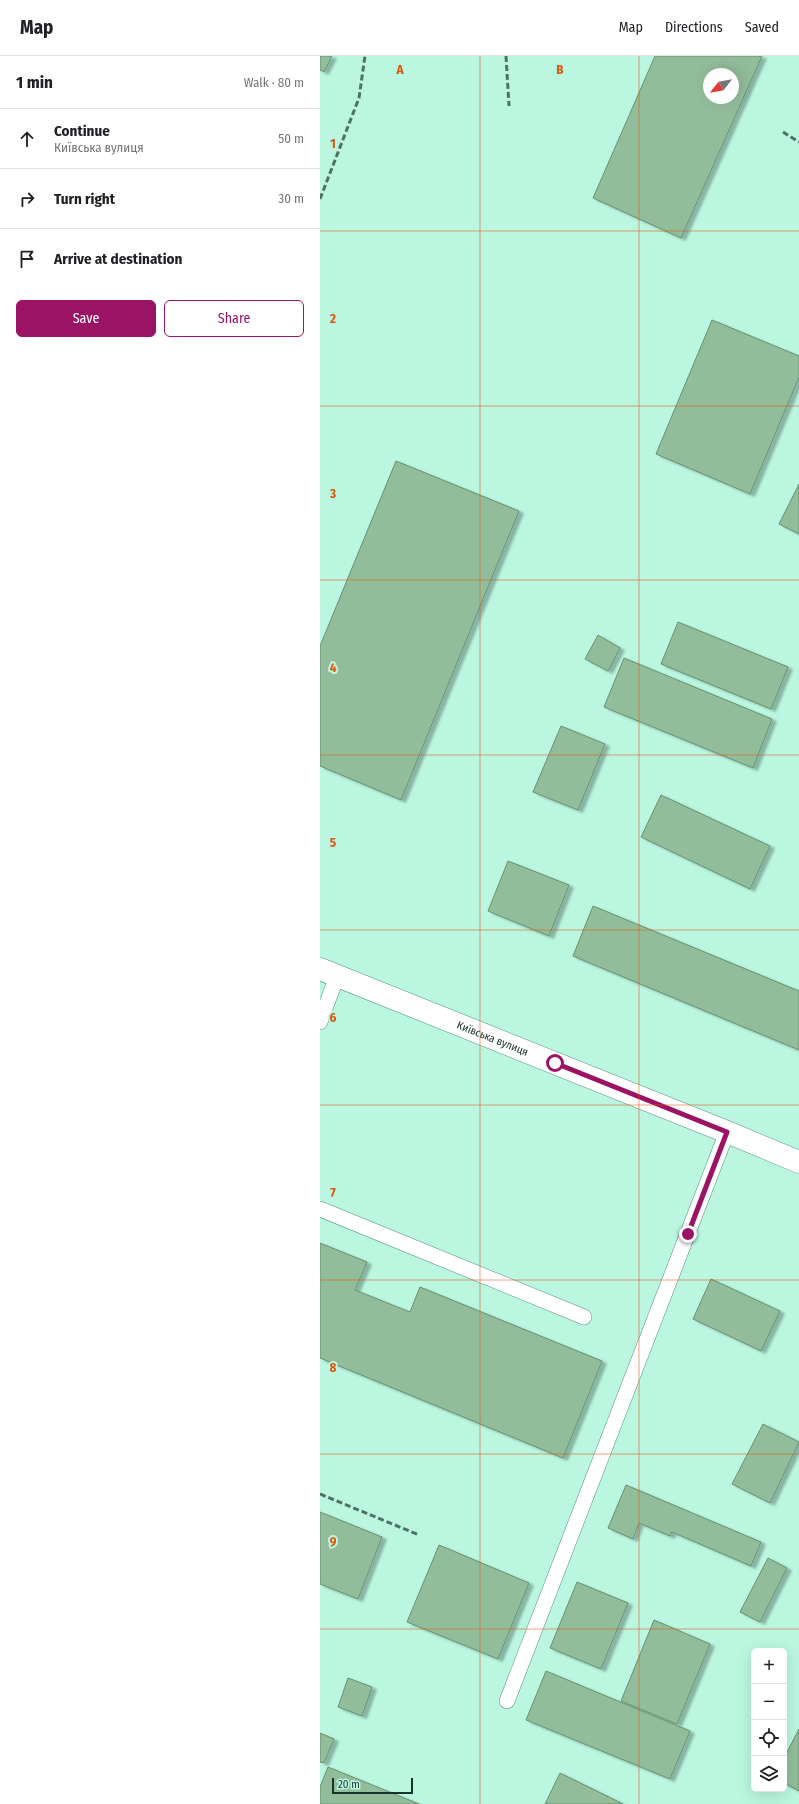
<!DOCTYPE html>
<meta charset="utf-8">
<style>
body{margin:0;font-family:"Fira Sans Condensed",sans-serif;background:#f6f6f6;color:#202124}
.controls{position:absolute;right:12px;bottom:12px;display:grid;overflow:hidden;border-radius:6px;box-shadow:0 4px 16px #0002}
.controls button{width:36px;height:36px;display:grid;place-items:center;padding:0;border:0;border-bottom:1px solid #e0e0e0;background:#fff;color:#202124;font:20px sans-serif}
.compass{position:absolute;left:383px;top:12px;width:36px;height:36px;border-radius:50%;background:#fff;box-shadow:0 4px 16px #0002;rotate:239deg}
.scale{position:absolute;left:12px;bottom:10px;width:81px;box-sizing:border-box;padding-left:4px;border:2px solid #1b332b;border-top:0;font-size:11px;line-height:14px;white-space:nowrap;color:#1b332b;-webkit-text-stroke:3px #baf6e0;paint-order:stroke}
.stop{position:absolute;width:12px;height:12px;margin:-9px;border:3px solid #9b1364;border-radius:50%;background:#fff}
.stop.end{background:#9b1364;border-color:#fff;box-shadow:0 1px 4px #0008}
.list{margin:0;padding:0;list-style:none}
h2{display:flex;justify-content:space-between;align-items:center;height:52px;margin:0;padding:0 16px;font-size:17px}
h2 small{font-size:13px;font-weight:400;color:#757577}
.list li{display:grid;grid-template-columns:26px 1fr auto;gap:12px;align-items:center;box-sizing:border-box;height:60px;padding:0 16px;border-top:1px solid #e0e0e0}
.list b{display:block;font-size:15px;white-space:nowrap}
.list p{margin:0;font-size:13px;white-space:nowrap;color:#757577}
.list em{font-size:13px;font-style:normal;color:#757577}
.actions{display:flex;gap:8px;padding:12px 16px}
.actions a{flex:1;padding:9px 0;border:1px solid #9b1364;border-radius:6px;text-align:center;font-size:14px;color:#9b1364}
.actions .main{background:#9b1364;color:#fff}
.icon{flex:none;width:22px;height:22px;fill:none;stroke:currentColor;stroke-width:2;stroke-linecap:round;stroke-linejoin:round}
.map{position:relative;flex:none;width:479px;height:1748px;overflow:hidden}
header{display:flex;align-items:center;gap:24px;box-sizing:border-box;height:56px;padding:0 20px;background:#fff;border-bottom:1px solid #e0e0e0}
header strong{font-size:19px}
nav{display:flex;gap:22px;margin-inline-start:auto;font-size:14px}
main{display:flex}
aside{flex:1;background:#fff}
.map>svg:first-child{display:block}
</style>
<header>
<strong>Map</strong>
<nav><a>Map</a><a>Directions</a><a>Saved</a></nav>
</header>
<main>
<aside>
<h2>1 min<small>Walk · 80 m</small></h2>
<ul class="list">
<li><svg class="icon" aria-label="ahead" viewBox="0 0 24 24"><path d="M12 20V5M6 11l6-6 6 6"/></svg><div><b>Continue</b><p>Київська вулиця</p></div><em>50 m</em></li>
<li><svg class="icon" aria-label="right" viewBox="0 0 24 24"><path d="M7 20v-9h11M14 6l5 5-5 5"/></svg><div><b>Turn right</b></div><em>30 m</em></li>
<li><svg class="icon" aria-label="arrive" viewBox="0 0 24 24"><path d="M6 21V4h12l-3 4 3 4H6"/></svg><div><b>Arrive at destination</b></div></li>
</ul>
<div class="actions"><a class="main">Save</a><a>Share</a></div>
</aside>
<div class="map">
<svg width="479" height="1748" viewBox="0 0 479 1748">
<defs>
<filter id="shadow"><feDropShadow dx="4.5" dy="2.5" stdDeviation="1" flood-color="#0004"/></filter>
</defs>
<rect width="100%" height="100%" fill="#baf6e0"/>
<!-- building -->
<path fill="#92bd9b" stroke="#679170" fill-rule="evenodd" filter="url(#shadow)" d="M0,0H12L4,16L0,14Z
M335,0H442L361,182L273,142ZM389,18H413V42H389Z
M392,264L479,300V321L430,438L336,398Z
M76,405L199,455L81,744L0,710V590Z
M479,428V478L459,468Z
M358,566L468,611L451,653L341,608Z
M278,579L300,592L288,615L265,603Z
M304,602L452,663L433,712L284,651Z
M241,670L285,688L258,754L213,736Z
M341,739L450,790L430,833L321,781Z
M188,805L249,829L229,880L168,855Z
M273,850L479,935V994L253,900Z
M0,1187L47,1206L35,1234L90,1256L100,1231L282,1305L243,1402L0,1302Z
M391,1223L460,1255L441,1295L373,1263Z
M443,1368L479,1386L450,1447L412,1428Z
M306,1429L441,1486L431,1510L352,1476L350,1480L319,1467L313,1483L288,1472Z
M0,1456L62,1481L38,1543L0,1528Z
M119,1489L209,1527L178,1603L87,1566Z
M448,1502L467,1512L440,1566L420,1556Z
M257,1526L308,1547L281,1613L230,1592Z
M334,1564L390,1588L357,1668L301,1645Z
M226,1615L370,1675L350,1723L206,1664Z
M28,1622L52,1631L42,1660L18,1651Z
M479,1673V1735L464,1727V1702Z
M0,1677L14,1683L4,1707L0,1706Z
M8,1711L99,1748H0V1731Z
M240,1717L303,1748H225Z"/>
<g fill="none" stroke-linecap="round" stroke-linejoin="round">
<defs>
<path id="service" d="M0,966L17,920
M0,1153L264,1261
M187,1645L407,1076"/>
<g id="secondary">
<path id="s1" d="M0,913L407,1076L479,1106"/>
</g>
</defs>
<!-- service casing -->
<use href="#service" stroke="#58917e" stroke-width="16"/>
<!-- secondary casing -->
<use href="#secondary" stroke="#58917e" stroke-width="23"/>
<!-- service -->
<use href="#service" stroke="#fff" stroke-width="15"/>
<!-- secondary -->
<use href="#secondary" stroke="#fff" stroke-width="22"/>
<!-- rail -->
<path stroke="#4e7265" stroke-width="3" stroke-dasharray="6 3" stroke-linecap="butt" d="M186,0L189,50
M463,76L479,86
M0,143L39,42L45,0
M0,1438L99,1479"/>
</g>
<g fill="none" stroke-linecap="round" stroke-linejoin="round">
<!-- route -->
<path stroke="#9b1364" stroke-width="5" d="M235,1007L407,1076L368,1178"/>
</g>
<!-- grid -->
<path fill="none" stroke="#de570e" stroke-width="1" stroke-opacity="0.55" d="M160,0V1748M319,0V1748M0,175H479M0,350H479M0,524H479M0,699H479M0,874H479M0,1049H479M0,1224H479M0,1398H479M0,1573H479"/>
<g text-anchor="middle" stroke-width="4" stroke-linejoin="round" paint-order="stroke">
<!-- street labels -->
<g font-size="11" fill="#1b332b" stroke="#baf6e0">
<text dy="4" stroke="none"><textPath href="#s1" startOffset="186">Київська вулиця</textPath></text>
</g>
</g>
<g font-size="13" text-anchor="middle" font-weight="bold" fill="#de570e" stroke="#baf6e0" stroke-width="4" stroke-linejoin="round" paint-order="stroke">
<text x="80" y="18">A</text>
<text x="240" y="18">B</text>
<text x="13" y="92">1</text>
<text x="13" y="267">2</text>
<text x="13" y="442">3</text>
<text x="13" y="616">4</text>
<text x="13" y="791">5</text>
<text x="13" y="966">6</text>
<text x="13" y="1141">7</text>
<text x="13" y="1316">8</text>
<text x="13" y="1490">9</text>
</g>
</svg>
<div class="controls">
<button>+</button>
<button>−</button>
<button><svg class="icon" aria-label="locate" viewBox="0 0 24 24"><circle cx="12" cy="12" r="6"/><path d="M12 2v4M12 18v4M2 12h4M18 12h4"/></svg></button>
<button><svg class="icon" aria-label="layers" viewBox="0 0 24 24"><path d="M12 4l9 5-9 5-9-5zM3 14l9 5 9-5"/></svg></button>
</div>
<svg class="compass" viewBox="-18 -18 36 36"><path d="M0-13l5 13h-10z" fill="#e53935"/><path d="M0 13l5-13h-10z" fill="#757577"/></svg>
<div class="scale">20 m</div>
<div class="stop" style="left:235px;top:1007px"></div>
<div class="stop end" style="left:368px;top:1178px"></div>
</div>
</main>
